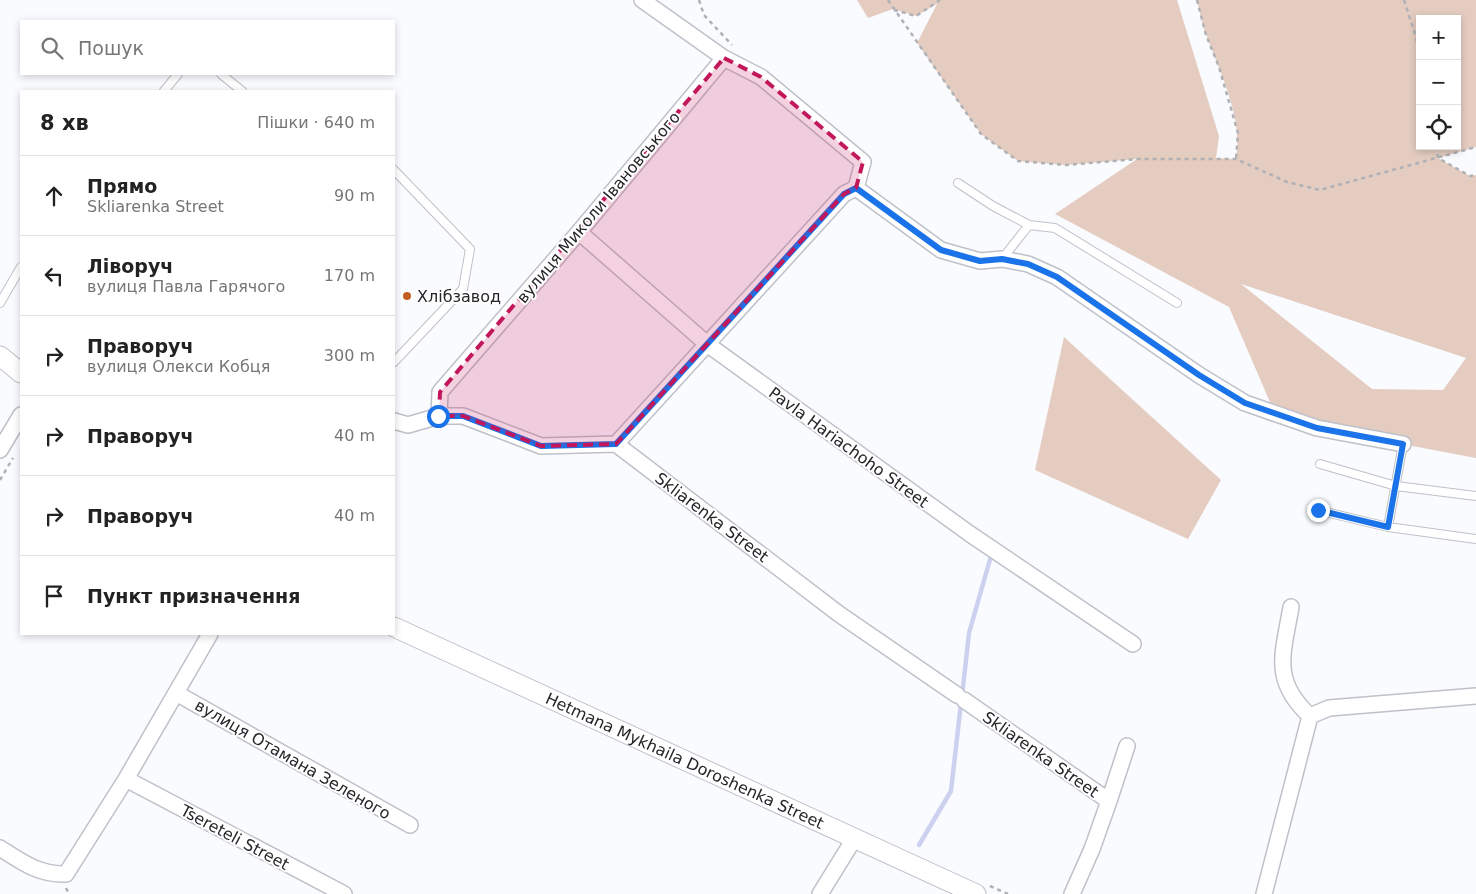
<!DOCTYPE html>
<html lang="uk">
<meta charset="utf-8">
<style>
body{margin:0;font-family:"DejaVu Sans",sans-serif;background:#f2f2f2;color:#222}
.controls{position:absolute;right:15px;top:15px;display:grid;overflow:hidden;border-radius:0px;box-shadow:0 2px 8px #0003}
.controls button{width:45px;height:45px;display:grid;place-items:center;padding:0;border:0;border-bottom:1px solid #e0e0e0;background:#fff;color:#222;font:25px sans-serif}
.stop{position:absolute;width:15px;height:15px;margin:-11px;border:4px solid #1a73e8;border-radius:50%;background:#fff}
.stop.end{background:#1a73e8;border-color:#fff;box-shadow:0 1px 5px #0008}
.list{margin:0;padding:0;list-style:none}
h2{display:flex;justify-content:space-between;align-items:center;height:65px;margin:0;padding:0 20px;font-size:21px}
h2 small{font-size:16px;font-weight:400;color:#767676}
.list li{display:grid;grid-template-columns:32px 1fr auto;gap:15px;align-items:center;box-sizing:border-box;height:80px;padding:0 20px;border-top:1px solid #e0e0e0}
.list b{display:block;font-size:19px;white-space:nowrap}
.list p{margin:0;font-size:16px;white-space:nowrap;color:#767676}
.list em{font-size:16px;font-style:normal;color:#767676}
.icon{flex:none;width:28px;height:28px;fill:none;stroke:currentColor;stroke-width:2;stroke-linecap:round;stroke-linejoin:round}
.map{position:relative;flex:none;width:1476px;height:894px;overflow:hidden}
.search{position:absolute;background:#fff;box-shadow:0 2px 8px #0003;left:20px;top:20px;width:375px;height:55px;display:flex;align-items:center;gap:12px;box-sizing:border-box;padding:0 18px;border-radius:0px;color:#767676;font-size:19px}
.panel{position:absolute;background:#fff;box-shadow:0 2px 8px #0003;left:20px;top:90px;width:375px;height:545px;border-radius:0px}
.map>svg:first-child{display:block}
</style>
<div class="map">
<svg width="1476" height="894" viewBox="0 0 1476 894">
<rect width="100%" height="100%" fill="#fafbff"/>
<!-- green -->
<path fill="#e4ccc0" fill-rule="evenodd" d="M857,0H1177L1219,136L1216,158L1236,159C1243,118 1221,75 1207,37C1202,26 1200,12 1197,0H1476V147L1438,158L1470,176L1476,175V458L1317,428L1276,416L1229,307L1055,214L1137,159L1066,165L1018,161L981,134L917,43L937,4L916,16L893,9L868,18ZM1420,19H1457V146H1420ZM1241,284L1466,358L1443,390L1372,389Z
M1064,337L1221,480L1188,539L1035,470Z"/>
<g fill="none" stroke-linecap="round" stroke-linejoin="round">
<!-- stream -->
<path stroke="#cbd1ef" stroke-width="4.5" d="M962,696L969,633L991,556
M919,845L951,791L961,703"/>
<defs>
<path id="service" d="M221,74L242,91
M164,91L178,74
M394,170L470,249L463,289L394,362
M958,183L993,206L1029,225
M1002,259L1029,225L1055,228L1177,303
M0,303L21,267
M1320,464L1396,486L1476,496
M1317,510L1388,527L1476,539
M1388,527L1403,444"/>
<path id="minor" d="M642,0L724,58L761,77L863,162L856,188L941,250L980,261L1002,259L1028,264L1057,277L1199,375L1245,403L1317,428L1403,444
M579,232L707,344L970,534L1133,644
M439,416L440,392L579,232L724,58
M394,421L408,425L439,416H463L541,446L616,444L839,614L957,695
M616,444L844,194L856,188
M0,450L21,415
M1291,607C1283,654 1271,680 1310,716
M176,693L410,825
M964,700L1109,801L1092,849L1072,894
M126,779L344,894
M1109,801L1127,746
M0,848C22,862 39,875 66,874L126,779L210,634
M820,894L854,839
M1264,894L1310,716L1329,708L1476,696"/>
<g id="tertiary">
<path d="M0,356L21,373"/>
<path id="s1" d="M394,627L976,894"/>
</g>
</defs>
<!-- service casing -->
<use href="#service" stroke="#bfc1ca" stroke-width="10"/>
<!-- minor casing -->
<use href="#minor" stroke="#bfc1ca" stroke-width="18"/>
<!-- tertiary casing -->
<use href="#tertiary" stroke="#bfc1ca" stroke-width="21"/>
<!-- path -->
<path stroke="#b0b1b5" stroke-width="2.5" stroke-dasharray="4 4" stroke-linecap="butt" d="M699,0L704,15L732,45
M888,0L981,134L1018,161L1066,165L1138,159H1236L1287,182L1320,190L1476,147
M1197,0L1206,35L1219,67L1238,133L1236,159
M1404,0L1416,37L1420,59
M894,10L916,16L940,0
M1436,146L1438,158L1470,176L1476,175
M0,480L13,458
M990,886L1008,894
M66,888L69,894"/>
<!-- service -->
<use href="#service" stroke="#fff" stroke-width="8"/>
<!-- minor -->
<use href="#minor" stroke="#fff" stroke-width="15"/>
<!-- tertiary -->
<use href="#tertiary" stroke="#fff" stroke-width="19"/>
</g>
<g fill="none" stroke-linecap="round" stroke-linejoin="round">
<!-- route -->
<path stroke="#1a73e8" stroke-width="6" d="M438,416H463L541,446L616,444L844,194L856,188L941,250L980,261L1002,259L1028,264L1057,277L1199,375L1245,403L1317,428L1403,444L1388,527L1318,510"/>
</g>
<!-- marked area -->
<path fill="#c2185b" fill-opacity="0.2" stroke="#c2185b" stroke-width="4" stroke-dasharray="10 6" stroke-linejoin="round" d="M724,58L761,77L863,162L856,188L844,194L616,444L541,446L463,416H439L440,392Z"/>
<!-- markers -->
<circle fill="#c15f22" stroke="#fff" stroke-width="2" cx="407" cy="296" r="5"/>
<g text-anchor="middle" stroke-width="4" stroke-linejoin="round" paint-order="stroke">
<!-- street labels -->
<g font-size="16" fill="#26262a" stroke="#fff">
<text transform="translate(598 207) rotate(-50)" y="6">вулиця Миколи Івановського</text>
<text transform="translate(849 447) rotate(36)" y="6">Pavla Hariachoho Street</text>
<text transform="translate(712 517) rotate(37)" y="6">Skliarenka Street</text>
<text transform="translate(1041 754) rotate(35)" y="6">Skliarenka Street</text>
<text transform="translate(293 759) rotate(30)" y="6">вулиця Отамана Зеленого</text>
<text dy="6" stroke="none"><textPath href="#s1" startOffset="320">Hetmana Mykhaila Doroshenka Street</textPath></text>
<text transform="translate(235 837) rotate(28)" y="6">Tsereteli Street</text>
</g>
<!-- poi labels -->
<g font-size="16" fill="#26262a" stroke="#fff" text-anchor="start">
<text x="417" y="302">Хлібзавод</text>
</g>
</g>
</svg>
<div class="controls">
<button>+</button>
<button>−</button>
<button><svg class="icon" aria-label="locate" viewBox="0 0 24 24"><circle cx="12" cy="12" r="6"/><path d="M12 2v4M12 18v4M2 12h4M18 12h4"/></svg></button>
</div>
<div class="stop" style="left:438px;top:416px"></div>
<div class="stop end" style="left:1318px;top:510px"></div>
<div class="search"><svg class="icon" aria-label="search" viewBox="0 0 24 24"><circle cx="10" cy="10" r="6"/><path d="M15 15l6 6"/></svg>Пошук</div>
<section class="panel">
<h2>8 хв<small>Пішки · 640 m</small></h2>
<ul class="list">
<li><svg class="icon" aria-label="ahead" viewBox="0 0 24 24"><path d="M12 20V5M6 11l6-6 6 6"/></svg><div><b>Прямо</b><p>Skliarenka Street</p></div><em>90 m</em></li>
<li><svg class="icon" aria-label="left" viewBox="0 0 24 24"><path d="M17 20v-9H6M10 6l-5 5 5 5"/></svg><div><b>Ліворуч</b><p>вулиця Павла Гарячого</p></div><em>170 m</em></li>
<li><svg class="icon" aria-label="right" viewBox="0 0 24 24"><path d="M7 20v-9h11M14 6l5 5-5 5"/></svg><div><b>Праворуч</b><p>вулиця Олекси Кобця</p></div><em>300 m</em></li>
<li><svg class="icon" aria-label="right" viewBox="0 0 24 24"><path d="M7 20v-9h11M14 6l5 5-5 5"/></svg><div><b>Праворуч</b></div><em>40 m</em></li>
<li><svg class="icon" aria-label="right" viewBox="0 0 24 24"><path d="M7 20v-9h11M14 6l5 5-5 5"/></svg><div><b>Праворуч</b></div><em>40 m</em></li>
<li><svg class="icon" aria-label="arrive" viewBox="0 0 24 24"><path d="M6 21V4h12l-3 4 3 4H6"/></svg><div><b>Пункт призначення</b></div></li>
</ul>
</section>
</div>
